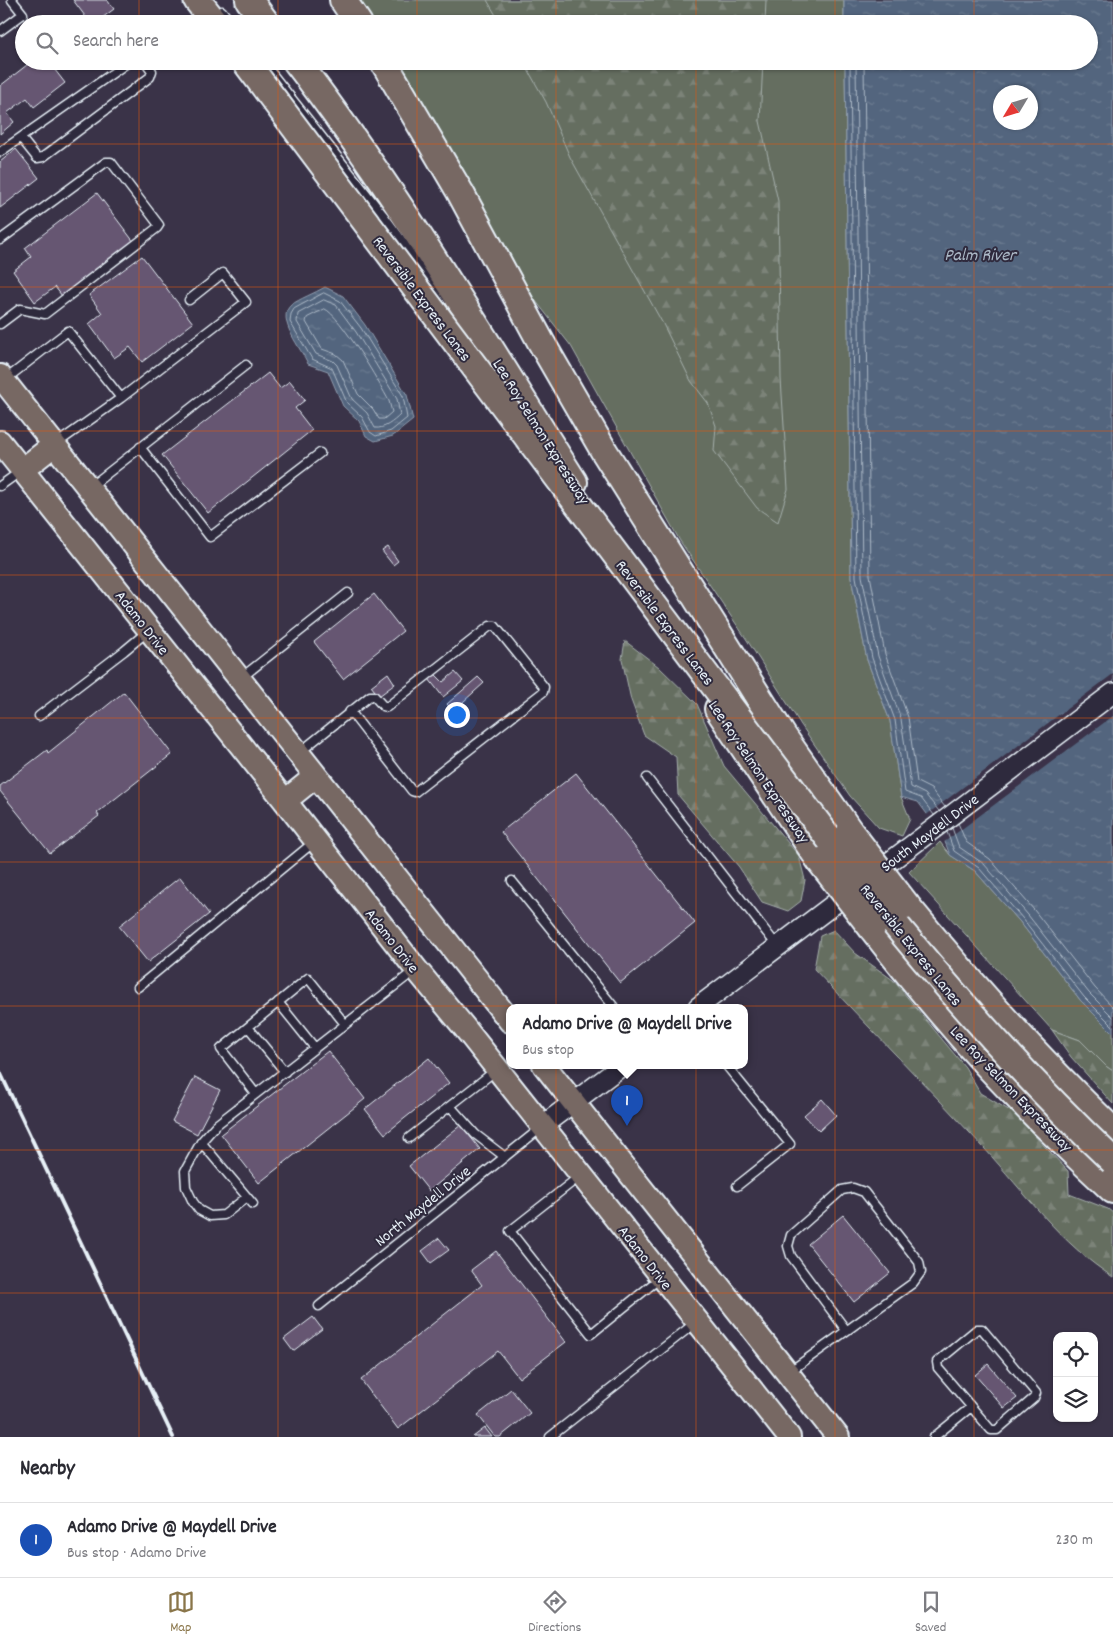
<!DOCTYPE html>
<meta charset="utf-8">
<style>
body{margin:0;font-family:Dekko,sans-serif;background:#f2f2f3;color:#2b2b33}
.controls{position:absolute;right:15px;bottom:15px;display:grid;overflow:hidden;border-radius:10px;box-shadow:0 1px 4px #0004}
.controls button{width:45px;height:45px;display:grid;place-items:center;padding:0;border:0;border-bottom:1px solid #e1e1e2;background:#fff;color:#2b2b33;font:25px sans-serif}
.compass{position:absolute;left:993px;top:85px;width:45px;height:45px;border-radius:50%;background:#fff;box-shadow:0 1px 4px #0004;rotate:232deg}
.you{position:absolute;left:456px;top:714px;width:18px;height:18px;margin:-12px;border:4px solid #fff;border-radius:50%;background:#1a73e8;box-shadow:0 0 0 8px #1a73e833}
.badge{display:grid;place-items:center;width:32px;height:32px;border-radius:50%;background:#8a764a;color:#fff;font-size:16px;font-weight:700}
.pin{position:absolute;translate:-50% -41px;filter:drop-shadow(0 1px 2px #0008)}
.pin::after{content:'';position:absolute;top:26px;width:18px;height:15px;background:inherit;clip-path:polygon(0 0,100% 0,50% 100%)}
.popup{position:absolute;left:506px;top:1004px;width:242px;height:65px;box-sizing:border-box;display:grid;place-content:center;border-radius:10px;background:#fff;filter:drop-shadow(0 1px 4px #0005);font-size:16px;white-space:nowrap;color:#7c7c81}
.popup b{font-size:19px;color:#2b2b33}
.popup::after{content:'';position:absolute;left:50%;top:100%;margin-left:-10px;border:10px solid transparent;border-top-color:#fff}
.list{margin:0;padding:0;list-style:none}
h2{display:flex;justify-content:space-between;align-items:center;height:65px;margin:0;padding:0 20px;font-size:21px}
h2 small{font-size:16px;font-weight:400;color:#7c7c81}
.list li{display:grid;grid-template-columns:32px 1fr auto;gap:15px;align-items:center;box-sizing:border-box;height:75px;padding:0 20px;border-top:1px solid #e1e1e2}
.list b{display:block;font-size:19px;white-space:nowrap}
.list p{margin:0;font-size:16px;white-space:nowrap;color:#7c7c81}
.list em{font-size:16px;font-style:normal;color:#7c7c81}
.icon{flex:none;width:28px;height:28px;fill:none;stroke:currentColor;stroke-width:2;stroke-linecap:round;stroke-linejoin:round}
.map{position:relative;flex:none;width:1113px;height:1437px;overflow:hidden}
.search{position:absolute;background:#fff;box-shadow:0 1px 4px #0004;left:15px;right:15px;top:15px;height:55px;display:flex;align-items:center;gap:12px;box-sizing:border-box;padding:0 18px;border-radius:28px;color:#7c7c81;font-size:19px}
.sheet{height:140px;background:#fff}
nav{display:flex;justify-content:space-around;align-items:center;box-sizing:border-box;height:70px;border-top:1px solid #e1e1e2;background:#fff;font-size:14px;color:#7c7c81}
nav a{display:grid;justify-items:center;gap:2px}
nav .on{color:#8a764a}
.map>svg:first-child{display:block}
</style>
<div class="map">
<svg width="1113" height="1437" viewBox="0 0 1113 1437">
<defs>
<pattern id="forest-firs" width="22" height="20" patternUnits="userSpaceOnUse" patternTransform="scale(1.25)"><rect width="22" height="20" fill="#656e61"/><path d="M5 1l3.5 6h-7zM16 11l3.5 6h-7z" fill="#7b8378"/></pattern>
<pattern id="water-ripples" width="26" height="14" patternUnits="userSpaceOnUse" patternTransform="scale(1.25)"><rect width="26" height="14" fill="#53657e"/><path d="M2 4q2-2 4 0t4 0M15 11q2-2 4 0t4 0" fill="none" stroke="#6c7c91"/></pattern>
</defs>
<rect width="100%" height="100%" fill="#3a3348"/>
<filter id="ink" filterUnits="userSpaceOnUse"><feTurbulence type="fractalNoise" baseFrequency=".02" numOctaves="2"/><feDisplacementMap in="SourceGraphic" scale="10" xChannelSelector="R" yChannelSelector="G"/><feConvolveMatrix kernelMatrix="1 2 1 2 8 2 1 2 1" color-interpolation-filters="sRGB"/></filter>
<g filter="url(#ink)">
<!-- grass -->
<path fill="#656e61" stroke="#a6b0ac" d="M332,0H844V24H349Z
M376,61H845L851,577L867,660L890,721L901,797L910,819L902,836L879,828L850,796L801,725L747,640L680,541L571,346L514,273Z
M940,842L950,855L975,871L1020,922L1081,1001L1113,1033V1071L1107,1067L1080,1040L1052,1030L909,872Z"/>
<!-- forest -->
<path fill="url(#forest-firs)" stroke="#a6b0ac" d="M487,0H766L765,24H501Z
M523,61H763L760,121L778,201L781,379L788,489L778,522L757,508L714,451L716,426L708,403L691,381L663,324L570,157L546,102Z
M625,641L659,667L697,704L724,766L799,856L805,880L801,901L788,911L762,902L739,867L678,795L676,757L644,735L631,700L622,659Z
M834,930L855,953L893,980L965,1067L980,1093L1012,1112L1068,1171L1069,1194L1108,1209L1113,1213V1277C1061,1244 1025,1193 984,1148C928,1087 870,1029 814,969L820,936Z
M1052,1030L1080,1040L1107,1067L1113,1071V1104L1071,1057Z"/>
<!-- water -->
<path fill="url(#water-ripples)" stroke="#8f9daf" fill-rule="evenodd" d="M844,0H1113V1033L1081,1001L1020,922L975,871L950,855L940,829L939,830L918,802L901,797L890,721L867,660L851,577L845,61H1089V24H844ZM1000,92H1030V122H1000Z
M325,287L343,296L365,325L407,395L413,420L393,436L375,441L366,436L359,421L343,406L328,371L308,364C302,349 275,319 291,305C299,299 315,293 325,287Z"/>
<!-- pier -->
<path fill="#3a3348" d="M1113,674V716L943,843L939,832L925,816Z"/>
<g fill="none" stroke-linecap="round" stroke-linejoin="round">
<!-- shore -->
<path stroke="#acb9c7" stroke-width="1" d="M850,61L856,577L872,658L895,720L905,792L921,798L934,815
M856,61L862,576L878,656L901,719L911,787L925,794L939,811
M864,61L870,575L885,654L908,717L917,782L931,789L945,807
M324,293L340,301L361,328L403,396L407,418L391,431L376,436L370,432L362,417L347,403L332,368L312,359L290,322L291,314L294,309Z
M324,300L336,305L356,332L397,399L400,415C393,422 384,429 375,428L367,413L352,399L337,365L333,361L316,354L297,322L298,314Z
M325,309C340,315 380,384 389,401L392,412L384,419H379L373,409L358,394L343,360L336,354L322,349L306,322L307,318Z
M958,823L966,842L990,859L1034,910L1095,988L1113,1007
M952,828L959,847L984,864L1028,915L1089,993L1113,1017
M947,832L954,851L979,868L1023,919L1084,997L1113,1026"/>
</g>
<!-- building -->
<path fill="#665672" stroke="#e8f1f8" d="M73,0H107L114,9L94,24H91Z
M32,61H48L65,83L34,107L27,98L7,113L14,122L0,134V86Z
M16,149L39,178L0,208V162Z
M97,193L134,242L62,296L55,287L35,302L13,271L31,257L25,248Z
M142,256L193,323L142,362L130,347L114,358L89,324L102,313L89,295Z
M268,373L280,388L290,381L305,400L295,408L312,430L208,513L162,455Z
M388,547L398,561L393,565L382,551Z
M374,594L403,631L343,679L314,642Z
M455,672L463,681L443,697L429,679L435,674L443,682Z
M388,673L395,684L379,696L371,686Z
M478,677L484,683L453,711L447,704Z
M124,692L172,754L97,813L99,816L50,853L0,791V786L47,750L48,753Z
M576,773L695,923L620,983L501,832Z
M180,877L209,914L148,962L119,926Z
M328,1051L365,1099L259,1183L221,1134Z
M429,1058L449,1083L385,1134L365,1109Z
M195,1077L220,1090L197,1134L172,1121Z
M822,1099L836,1115L819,1131L804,1115Z
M461,1125L480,1149L429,1191L409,1166Z
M843,1215L890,1273L854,1302L808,1244Z
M439,1238L449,1250L431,1263L422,1251Z
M496,1251L566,1342L519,1378L498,1351L398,1429L361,1380L482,1285L471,1270Z
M313,1317L322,1329L293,1351L284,1339Z
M988,1364L1017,1398L1004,1408L975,1375Z
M511,1389L530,1413L500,1437H495L478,1415Z
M485,1428L492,1437H473Z"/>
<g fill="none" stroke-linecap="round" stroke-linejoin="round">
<defs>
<path id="service" d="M222,11L232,24
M0,31L23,14L12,0
M262,61L383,215L445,299
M21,138L37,158L43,157L150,77L152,71L145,61
M0,152L130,61
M0,240L106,162H111L159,225L157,228L45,314L20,309L0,324
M6,379L68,331L121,398L56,444
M121,398L246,302L223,273L189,300
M140,447L210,537L320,453
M0,486L21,471
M90,487L246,365
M241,678L348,593
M39,716L124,651L148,631
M300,752L370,696H374L383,706L387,707L490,626H495L544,687L543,692L415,792L412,791L350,711
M647,778L778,947
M512,881L614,1007
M138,987L314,842
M278,1002L315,1048
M248,1027L285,1072
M726,1065L790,1144L737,1186
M496,1070L450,1106L475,1134L505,1157
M256,1094L221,1049L308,978L345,1024
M409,1138L450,1106
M201,1142L185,1171L186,1187L193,1202L199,1210L210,1216L224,1215L247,1197
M580,1176L510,1231L591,1334L660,1278
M253,1204L201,1142L216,1125L414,971
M319,1306L542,1127
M977,1329H982L1036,1393L1034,1398L997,1430H991L938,1368L937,1362Z
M789,1372L913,1283L921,1272L919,1262L864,1192L853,1188L842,1190L791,1235L788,1246L791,1256L846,1330
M550,1437L695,1323
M934,1437L971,1407"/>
<path id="tertiary" d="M698,1007L1113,693
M542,1126L623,1065"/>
<path id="primary" d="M0,376L510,1021
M0,442L285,801L416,969L464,1027L789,1437
M22,470L54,445
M285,801L316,776
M544,1065L838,1437"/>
<path id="motorway" d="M197,0L216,24
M249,0L267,24
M343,0L359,24
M296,61C399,195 484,340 574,482
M383,61L460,192L541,342L604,451L783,736L850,832
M718,709L820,861
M907,906C972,985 1039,1060 1113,1131
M872,928C897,960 922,991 949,1022C1000,1082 1056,1137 1113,1190"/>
</defs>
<!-- service casing -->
<use href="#service" stroke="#e8f1f8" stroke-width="11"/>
<!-- tertiary casing -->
<use href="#tertiary" stroke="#e8f1f8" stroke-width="22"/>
<!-- primary casing -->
<use href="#primary" stroke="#e8f1f8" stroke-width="26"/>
<!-- motorway casing -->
<use href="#motorway" stroke="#e8f1f8" stroke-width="30"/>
<!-- service -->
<use href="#service" stroke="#2f2a3d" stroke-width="8"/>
<!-- tertiary -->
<use href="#tertiary" stroke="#2f2a3d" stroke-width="19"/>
<!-- primary -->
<use href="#primary" stroke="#776864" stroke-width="22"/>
<!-- motorway -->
<use href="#motorway" stroke="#776864" stroke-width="26"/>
<!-- rail -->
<path stroke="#e8f1f8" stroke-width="4" d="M0,1072L173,1437"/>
<defs>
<path id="motorway-bridge" d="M245,61L873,897C948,990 1026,1079 1113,1161
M850,832L907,906
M820,861L872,928"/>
</defs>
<!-- motorway-bridge casing -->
<use href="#motorway-bridge" stroke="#e8f1f8" stroke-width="30" stroke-linecap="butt"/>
<!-- motorway-bridge -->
<use href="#motorway-bridge" stroke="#776864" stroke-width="26"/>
</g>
</g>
<!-- grid -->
<path fill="none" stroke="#e8590c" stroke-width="1" stroke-opacity="0.55" d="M139,0V24M278,0V24M417,0V24M556,0V24M696,0V24M835,0V24M974,0V24M139,61V1437M278,61V1437M417,61V1437M556,61V1437M696,61V1437M835,61V1437M974,61V1437M0,144H1113M0,287H1113M0,431H1113M0,575H1113M0,718H1113M0,862H1113M0,1006H1113M0,1150H1113M0,1293H1113"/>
<g text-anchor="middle" stroke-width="4" stroke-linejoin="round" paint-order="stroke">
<!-- street labels -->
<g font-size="16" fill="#e8f1f8" stroke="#2f2a3d">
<text transform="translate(423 298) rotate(53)" y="6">Reversible Express Lanes</text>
<text transform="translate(542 431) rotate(58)" y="6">Lee Roy Selmon Expressway</text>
<text transform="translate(143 622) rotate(52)" y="6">Adamo Drive</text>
<text transform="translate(666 622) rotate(53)" y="6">Reversible Express Lanes</text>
<text transform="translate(760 771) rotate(56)" y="6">Lee Roy Selmon Expressway</text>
<text transform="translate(929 832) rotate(-37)" y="6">South Maydell Drive</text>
<text transform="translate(393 940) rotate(52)" y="6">Adamo Drive</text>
<text transform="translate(912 944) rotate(51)" y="6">Reversible Express Lanes</text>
<text transform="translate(1012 1088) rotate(46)" y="6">Lee Roy Selmon Expressway</text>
<text transform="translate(422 1205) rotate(-39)" y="6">North Maydell Drive</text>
<text transform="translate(646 1257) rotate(52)" y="6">Adamo Drive</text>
</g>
<!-- water labels -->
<g font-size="18" font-style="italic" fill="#acb9c7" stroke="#2f2a3d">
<text x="980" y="260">Palm River</text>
</g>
</g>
</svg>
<div class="controls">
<button><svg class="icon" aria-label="locate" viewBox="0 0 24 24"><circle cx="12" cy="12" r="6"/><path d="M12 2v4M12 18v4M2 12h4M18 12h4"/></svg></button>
<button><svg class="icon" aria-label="layers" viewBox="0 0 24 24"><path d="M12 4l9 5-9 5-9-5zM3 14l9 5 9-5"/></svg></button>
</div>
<svg class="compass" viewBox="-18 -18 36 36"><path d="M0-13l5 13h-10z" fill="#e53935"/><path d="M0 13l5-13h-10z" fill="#7c7c81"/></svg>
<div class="you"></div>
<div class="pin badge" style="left:627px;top:1126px;background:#1a4fb4">1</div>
<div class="popup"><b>Adamo Drive @ Maydell Drive</b>Bus stop</div>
<div class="search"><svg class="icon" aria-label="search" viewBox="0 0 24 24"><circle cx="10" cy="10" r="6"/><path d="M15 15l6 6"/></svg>Search here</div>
</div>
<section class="sheet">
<h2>Nearby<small></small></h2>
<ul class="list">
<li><span class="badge" style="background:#1a4fb4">1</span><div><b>Adamo Drive @ Maydell Drive</b><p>Bus stop · Adamo Drive</p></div><em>230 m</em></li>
</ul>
</section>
<nav>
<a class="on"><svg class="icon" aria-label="map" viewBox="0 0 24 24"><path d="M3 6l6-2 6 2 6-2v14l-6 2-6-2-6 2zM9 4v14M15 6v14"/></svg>Map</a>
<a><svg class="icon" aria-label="directions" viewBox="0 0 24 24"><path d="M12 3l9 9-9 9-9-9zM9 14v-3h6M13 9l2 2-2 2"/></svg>Directions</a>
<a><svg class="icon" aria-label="saved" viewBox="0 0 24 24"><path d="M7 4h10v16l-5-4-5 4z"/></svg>Saved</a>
</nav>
